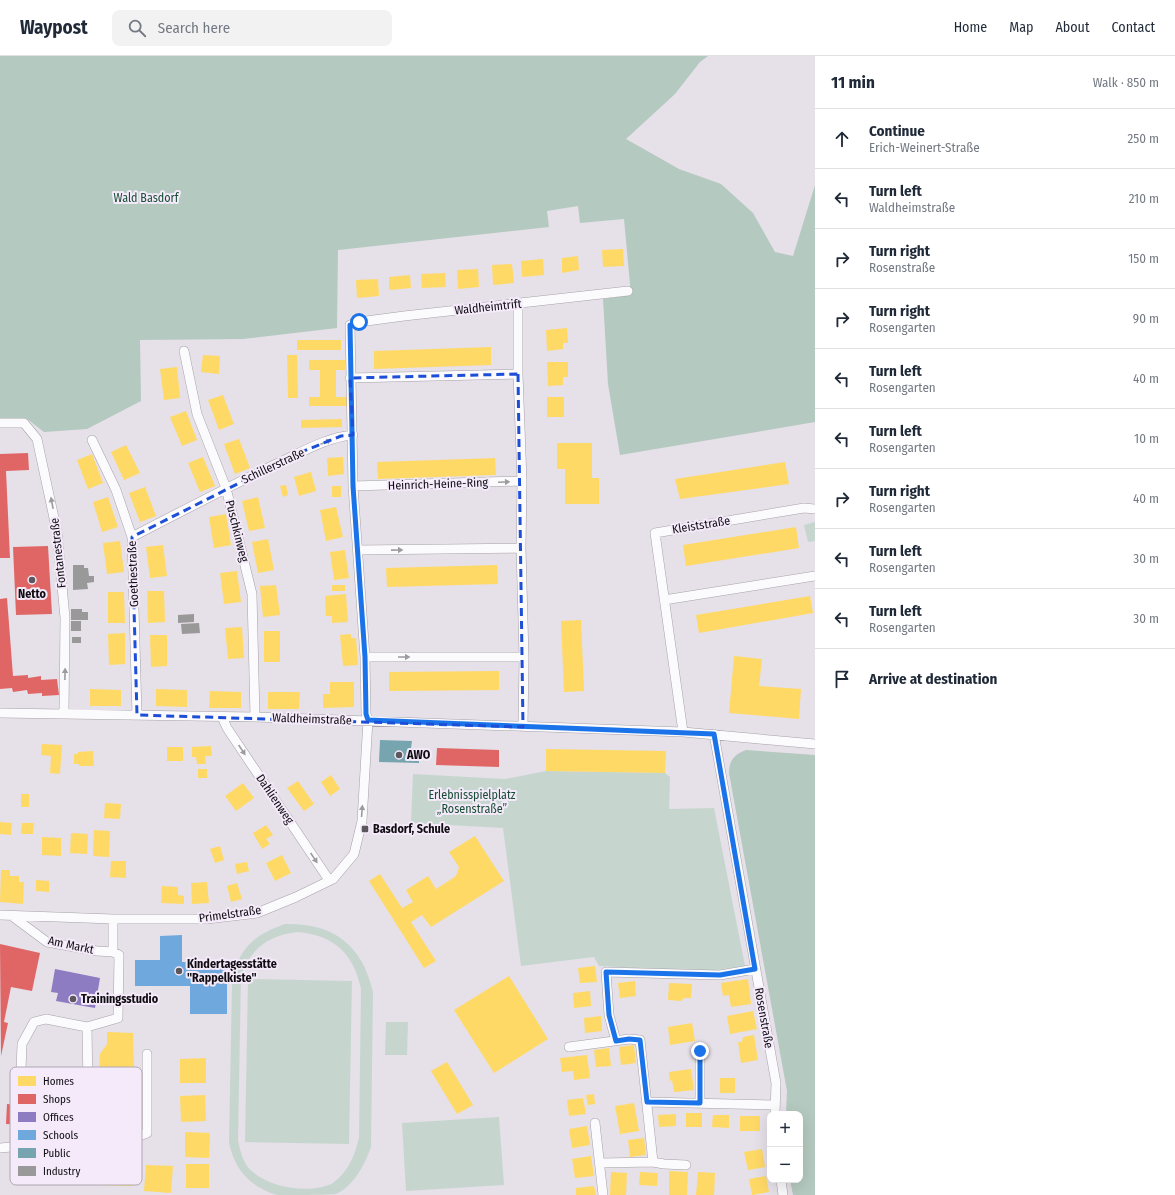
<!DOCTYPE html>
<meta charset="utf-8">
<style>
body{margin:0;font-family:"Fira Sans Condensed",sans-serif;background:#f2f2f3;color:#1f2937}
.controls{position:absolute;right:12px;bottom:12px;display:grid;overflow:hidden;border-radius:8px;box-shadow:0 4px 16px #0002}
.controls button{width:36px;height:36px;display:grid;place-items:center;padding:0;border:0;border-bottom:1px solid #e0e1e3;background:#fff;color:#1f2937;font:20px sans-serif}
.stop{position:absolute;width:12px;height:12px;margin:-9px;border:3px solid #1a73e8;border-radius:50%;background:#fff}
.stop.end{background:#1a73e8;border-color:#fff;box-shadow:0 1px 4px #0008}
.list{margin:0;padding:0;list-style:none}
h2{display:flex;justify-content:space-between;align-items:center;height:52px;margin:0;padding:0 16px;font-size:17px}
h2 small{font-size:13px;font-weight:400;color:#747a83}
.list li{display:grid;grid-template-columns:26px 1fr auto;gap:12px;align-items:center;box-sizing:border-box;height:60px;padding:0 16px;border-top:1px solid #e0e1e3}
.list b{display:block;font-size:15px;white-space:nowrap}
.list p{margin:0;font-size:13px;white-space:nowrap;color:#747a83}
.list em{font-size:13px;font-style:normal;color:#747a83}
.icon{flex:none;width:22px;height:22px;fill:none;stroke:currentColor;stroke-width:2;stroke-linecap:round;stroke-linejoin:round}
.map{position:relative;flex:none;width:815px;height:1139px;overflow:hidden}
header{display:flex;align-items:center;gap:24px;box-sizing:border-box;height:56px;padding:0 20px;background:#fff;border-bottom:1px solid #e0e1e3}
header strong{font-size:19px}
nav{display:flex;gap:22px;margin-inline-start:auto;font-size:14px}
.search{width:280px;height:36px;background:#f2f2f3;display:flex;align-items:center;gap:10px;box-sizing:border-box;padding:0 14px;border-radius:8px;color:#747a83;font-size:15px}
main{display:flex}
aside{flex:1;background:#fff}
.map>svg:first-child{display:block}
</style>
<header>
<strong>Waypost</strong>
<div class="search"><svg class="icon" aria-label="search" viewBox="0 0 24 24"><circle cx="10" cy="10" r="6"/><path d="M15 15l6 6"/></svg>Search here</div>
<nav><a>Home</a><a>Map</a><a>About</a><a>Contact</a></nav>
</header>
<main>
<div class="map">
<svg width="815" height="1139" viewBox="0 0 815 1139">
<rect width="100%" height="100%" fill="#e6e0e8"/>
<!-- green -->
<path fill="#c6d6cf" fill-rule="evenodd" d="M815,466V485L808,486L804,469Z
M546,715L665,717L670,721L669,753L714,752L745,910L703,916L599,910L594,901L521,910L503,772L411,767L413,718L505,723Z
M285,868C333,867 362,888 373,936L371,1091C365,1108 354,1130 336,1138C329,1139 288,1139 277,1139C250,1131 234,1113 229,1086L232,927C237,894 253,879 285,868ZM298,876C334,879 354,898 361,933L359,1082C355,1099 348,1116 333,1127C310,1139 264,1132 247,1110C242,1102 240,1094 238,1084L241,920C251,892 269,879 298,876Z
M248,923L352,925L349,1088L245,1086Z
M386,966H408L407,999H385Z
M499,1061L504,1129L406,1135L402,1067Z"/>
<!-- forest -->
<path fill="#b4c9bf" d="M0,0H708L700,6L675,38L626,83L679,113L721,128L753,157L775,196L793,200L815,129V366L620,399L608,328L603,243L631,239L624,163L580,167L578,150L547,155L549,171L338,194L337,272L243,283L140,284L141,345L87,373L44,376L26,362H0Z
M746,694L815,699V1139H793L790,1124H800V1058H786L787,1035L729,717C729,704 735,698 746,694Z"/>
<!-- homes -->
<path fill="#ffd966" d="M623,193L624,210L603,211L602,194Z
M578,200L579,214L562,217V202Z
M543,203L544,219L522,221L521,205Z
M512,208L514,227L493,229L492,209Z
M478,213L479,231L458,233L457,214Z
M445,217L446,231L422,232L421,218Z
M410,219L411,232L389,234V221Z
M378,223L379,240L357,242L356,224Z
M567,272L568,287H563V293L547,295L546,274Z
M297,284H341V294H297Z
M491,291V309L374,313V295Z
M203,299L220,300L219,318L201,316Z
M287,299H297L298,342H288Z
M309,304H345V314H336V341H347V350H309V341H320V314H309Z
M547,306H568V321H563V329L548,330Z
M177,311L180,342L164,344L160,313Z
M223,339L234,368L219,374L208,344Z
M547,341H564V361H547Z
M186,355L197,384L182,390L170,361Z
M342,363V371L301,372V364Z
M239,383L250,412L235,418L224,388Z
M557,387H592V422H599V448H565V413H557Z
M126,389L140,417L124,424L111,396Z
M92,398L103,427L88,433L77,404Z
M203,401L215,430L200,436L188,407Z
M343,401L344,418L328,420L327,402Z
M495,402L496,419L378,423L377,406Z
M785,406L789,428L680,443L675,423Z
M311,416L316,435L299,440L294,421Z
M286,429L288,439L283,441L280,430Z
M332,430H341V441H332Z
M145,431L156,460L140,466L129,437Z
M108,441L118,471L102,476L93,446Z
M258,441L265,472L249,475L242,445Z
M336,451L343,481L326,485L320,454Z
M226,458L231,489L214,492L209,461Z
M796,471L799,492L686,510L683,489Z
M268,483L274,514L258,517L252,486Z
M120,485L124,516L107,518L103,487Z
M163,489L167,520L150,522L146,491Z
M345,494L349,522L334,524L330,496Z
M497,509L498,528L387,531L386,512Z
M237,515L241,546L224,548L220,517Z
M276,529L280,559L263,561L260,530Z
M332,529H345V535H332Z
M147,535H164L165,566L148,567Z
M108,536H124L125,567H108Z
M346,538L348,566L332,567V560H326L325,540Z
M810,540L813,557L699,577L696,559Z
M581,564L584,635L564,636L561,565Z
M242,571L244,602L228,603L225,572Z
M264,575H280V606H264Z
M125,577V608L109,609L108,578Z
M351,578V582H356L358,609L343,610L340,579Z
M150,579H167V610L151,611Z
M734,600L762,603L759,630L801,633L799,663L729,657Z
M499,615V634L389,635V616Z
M330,626H354V651L323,652V638H330Z
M90,633L121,634V650H90Z
M156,633L187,634V651L156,650Z
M210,635L241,636V652H209Z
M268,636H300L299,653H268Z
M42,688L62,689L60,718L50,717L51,700L41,699Z
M211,690L212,700H205L206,708H197L196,701H192V691Z
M167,691H183V705H167Z
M546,693L666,695L665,717L546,715Z
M93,695L94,710H79V708H74V698H78V696Z
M198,713H207V722H198Z
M331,719L340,733L330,740L321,726Z
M298,725L314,748L304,755L287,732Z
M243,727L254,742L236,755L225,740Z
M21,738H29V751H21Z
M105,747L121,748L120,763L104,762Z
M0,766L12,767L11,779L0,778Z
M22,767H34L33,778H21Z
M266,769L273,779L266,783L270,788L262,793L253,777Z
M94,774L110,775L109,801L93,800Z
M71,777L88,778L87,798L70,797Z
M475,780L504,825L431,871L422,859L411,866L436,905L424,912L369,825L380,818L402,852L413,846L406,834L428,820L436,833L456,820L459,811L449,796Z
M42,781L61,782V800L42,799Z
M220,790L224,804L215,807L210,793Z
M282,799L291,817L275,825L266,807Z
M111,805H126V822L110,821Z
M247,806L249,815L237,818L235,808Z
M1,814H10V820H19V826H24L23,848L0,846Z
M36,824L49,825V836L36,835Z
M207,826L209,847L192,848L191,827Z
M237,827L242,843L231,846L227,830Z
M162,830L178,831V839L184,840V848L161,847Z
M595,910L597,926L580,927L578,912Z
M509,920L548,983L494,1017L454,954Z
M748,923L751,948L731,951L729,939L723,940L721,927Z
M635,925L636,940L620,942L618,927Z
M669,927L692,928L691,942H684L681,945L668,944Z
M590,935L591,950L574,952L573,937Z
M753,955L757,973L730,978L727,960Z
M601,960L602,975L585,977L584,962Z
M692,967L695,985L670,989L668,971Z
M107,976L133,977L135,1055L106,1054V1028L99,1014L100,998L107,988Z
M754,979L758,1004L741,1007L738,986H742L743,981Z
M634,989L636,1007L621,1009L619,991Z
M609,992L611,1010L596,1011L594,994Z
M587,999L590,1022L574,1024L573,1015L562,1016L560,1002Z
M206,1002V1027H180V1003Z
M447,1006L473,1049L457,1058L431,1015Z
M691,1013L694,1034L674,1036L672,1024L670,1025L669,1016Z
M720,1022H735V1037H720Z
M594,1038L595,1048L588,1049L586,1039Z
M205,1039L206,1065L181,1066L180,1040Z
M583,1042L586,1058L569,1060L567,1044Z
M634,1047L639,1075L620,1078L615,1050Z
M686,1057H702V1071H686Z
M676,1058V1070L659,1071L658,1059Z
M713,1059H729V1072L712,1071Z
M740,1060H760V1075H740Z
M587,1070L590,1089L572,1092L569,1073Z
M185,1076L210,1077L209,1102L185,1101Z
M644,1082L646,1099L630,1101L628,1084Z
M762,1093L765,1111L748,1114L744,1096Z
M591,1100L594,1120L575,1122L572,1103Z
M94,1108L134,1110L133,1130L93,1129Z
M186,1108H209V1132H186Z
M146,1109L173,1110L171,1137L144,1135Z
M669,1115L688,1116L687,1139H669Z
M611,1116L627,1117L626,1139H610Z
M640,1116L658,1117L657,1130L639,1129Z
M698,1116L715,1117L714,1139H696Z
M766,1120L769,1136L752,1139L749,1123Z
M594,1130L596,1139H576V1132Z"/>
<!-- shops -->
<path fill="#e06666" d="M28,397L29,414L6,415L10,502H0V398Z
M48,490L52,558L16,559L13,491Z
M7,542L13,620L28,619V622L41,620V624L57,623L59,639L42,640V637L28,638L27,634L13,636L12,632L0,633V543Z
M437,692L499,694V711L436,709Z
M0,888L40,897L32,935L11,931L4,966L8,967L1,1000Z
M21,1046H26L25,1049L44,1050V1047H49L48,1051H67V1048H72V1051L85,1052L84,1071L6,1068L7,1048L20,1049Z"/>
<!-- offices -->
<path fill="#8e7cc3" d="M55,913L100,922L95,952L56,945L58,937L51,936Z"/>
<!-- schools -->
<path fill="#6fa8dc" d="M182,879V906H227V958H190V930H135V904H160V880Z"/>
<!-- public -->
<path fill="#76a5af" d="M380,684L412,685L411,692H419V707L379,706Z"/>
<!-- industry -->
<path fill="#999" d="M73,509H84V512H88L89,520H94V526L87,527L88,533L73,534Z
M71,553H82V556H88V564H71Z
M194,558V566L178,567V559Z
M71,565H81V575H71Z
M199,567L200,577L182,578L181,568Z
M72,581H81V587H72Z"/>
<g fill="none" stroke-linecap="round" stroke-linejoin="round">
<defs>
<path id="street" d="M518,248V318L522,425L521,492L524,601L523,671
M184,295L197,358L226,432L252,538L255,661
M350,322L518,318
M0,367H24L37,383L57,476L65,562L64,657
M92,384L116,434L132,481L137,659
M353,430L522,425
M132,481C180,456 228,431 276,408C300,397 327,381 353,379
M358,494L521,492
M664,544L815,520
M365,601H524
M0,657L255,661L683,676L815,688
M222,661L227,672L329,824
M683,676L655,477L804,452L815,453
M714,678L776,1027L775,1058
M0,859L113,863H207L257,857L296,841L333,823L354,798L362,765L368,664L366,658L365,601L353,430L350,269L359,266L404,260L628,235
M12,860L47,886L97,895L113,896
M87,971L46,963L34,966L22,988L21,1014L31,1025L48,1031H88
M616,985L609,959L606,916L720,919L755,913
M569,991L629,983L640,984L653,1106
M700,995V1047
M647,1046L775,1049
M595,1067L603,1139
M0,1092L22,1090L117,1094L134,1082L147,1077V998
M91,1093L92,1042L88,1031L87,971L118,962L119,899L113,896V863
M600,1107L653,1106L664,1108L686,1109
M781,1124L783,1139"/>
</defs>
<!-- street casing -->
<use href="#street" stroke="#a6a2a8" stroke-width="10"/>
<!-- street -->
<use href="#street" stroke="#fbfafc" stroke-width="9"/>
</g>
<!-- one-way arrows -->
<defs><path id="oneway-solid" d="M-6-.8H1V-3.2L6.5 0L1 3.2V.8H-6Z"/></defs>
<g fill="#9d9b9e">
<use href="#oneway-solid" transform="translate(326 386) rotate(-22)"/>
<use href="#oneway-solid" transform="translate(504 426) rotate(-2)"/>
<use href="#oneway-solid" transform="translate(52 447) rotate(-101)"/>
<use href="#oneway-solid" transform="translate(397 494) rotate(-1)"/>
<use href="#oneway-solid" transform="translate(404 601)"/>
<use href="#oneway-solid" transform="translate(65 618) rotate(-89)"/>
<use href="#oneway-solid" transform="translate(242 694) rotate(56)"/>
<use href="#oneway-solid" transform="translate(362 755) rotate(-86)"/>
<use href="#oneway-solid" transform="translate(314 802) rotate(56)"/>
</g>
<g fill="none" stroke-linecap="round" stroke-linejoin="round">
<!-- route -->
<path stroke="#1a73e8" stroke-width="5" d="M359,266L350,269L353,430L365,601L366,658L368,664L714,678L755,913L720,919L606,916L609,959L616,985L629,983L640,984L647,1046L700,1047V995"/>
</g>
<!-- marked area -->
<path fill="none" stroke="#1d4ed8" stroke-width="3" stroke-dasharray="8 5" stroke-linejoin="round" d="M518,318L523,671L137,659L132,481L299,397L341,380L353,379L350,322Z"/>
<!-- markers -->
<g fill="#5b575d" stroke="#f4eafa" stroke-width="1.5">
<circle cx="32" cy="524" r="4"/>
<circle cx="399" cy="699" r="4"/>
<rect x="361" y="769" width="8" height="8" rx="2"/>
<circle cx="179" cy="915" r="4"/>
<circle cx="73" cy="943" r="4"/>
</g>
<g text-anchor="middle" stroke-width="4" stroke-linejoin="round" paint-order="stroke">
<!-- park labels -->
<g font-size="12" fill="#184d35" stroke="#f4eafa">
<text x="146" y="146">Wald Basdorf</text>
<text x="472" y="743">Erlebnisspielplatz<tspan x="472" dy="14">„Rosenstraße”</tspan></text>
</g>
<!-- street labels -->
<g font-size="12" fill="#100d12" stroke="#f4eafa">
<text transform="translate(488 251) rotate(-6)" y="4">Waldheimtrift</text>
<text transform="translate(273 410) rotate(-25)" y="4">Schillerstraße</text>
<text transform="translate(438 428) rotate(-2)" y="4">Heinrich-Heine-Ring</text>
<text transform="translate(701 469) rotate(-9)" y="4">Kleiststraße</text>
<text transform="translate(237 475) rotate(76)" y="4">Puschkinweg</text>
<text transform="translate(58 497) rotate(-96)" y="4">Fontanestraße</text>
<text transform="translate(133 518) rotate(-92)" y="4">Goethestraße</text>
<text transform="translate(312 663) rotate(2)" y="4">Waldheimstraße</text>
<text transform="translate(275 743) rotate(56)" y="4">Dahlienweg</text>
<text transform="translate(230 858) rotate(-8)" y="4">Primelstraße</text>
<text transform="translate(71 889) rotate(12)" y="4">Am Markt</text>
<text transform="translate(764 962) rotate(80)" y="4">Rosenstraße</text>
</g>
<!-- poi labels -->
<g font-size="12" font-weight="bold" fill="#100d12" stroke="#f4eafa" text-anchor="start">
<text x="32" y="542" text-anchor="middle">Netto</text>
<text x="407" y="703">AWO</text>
<text x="373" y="777">Basdorf, Schule</text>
<text x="187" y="912">Kindertagesstätte<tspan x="187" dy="14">"Rappelkiste"</tspan></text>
<text x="81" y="947">Trainingsstudio</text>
</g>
</g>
<!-- legend -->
<rect x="10" y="1011" width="132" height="118" rx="6" fill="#f4eafa" stroke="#b0a8b4" stroke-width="1"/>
<rect x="18" y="1020" width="18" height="10" fill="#ffd966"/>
<rect x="18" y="1038" width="18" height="10" fill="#e06666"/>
<rect x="18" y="1056" width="18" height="10" fill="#8e7cc3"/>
<rect x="18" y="1074" width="18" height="10" fill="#6fa8dc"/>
<rect x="18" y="1092" width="18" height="10" fill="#76a5af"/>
<rect x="18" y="1110" width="18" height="10" fill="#999"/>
<g font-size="11" fill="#100d12">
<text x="43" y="1029">Homes</text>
<text x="43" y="1047">Shops</text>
<text x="43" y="1065">Offices</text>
<text x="43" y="1083">Schools</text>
<text x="43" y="1101">Public</text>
<text x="43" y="1119">Industry</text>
</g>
</svg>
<div class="controls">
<button>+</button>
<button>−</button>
</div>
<div class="stop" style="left:359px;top:266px"></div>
<div class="stop end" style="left:700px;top:995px"></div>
</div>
<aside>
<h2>11 min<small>Walk · 850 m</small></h2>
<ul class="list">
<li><svg class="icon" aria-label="ahead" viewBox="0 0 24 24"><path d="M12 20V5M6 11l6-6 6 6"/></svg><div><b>Continue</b><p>Erich-Weinert-Straße</p></div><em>250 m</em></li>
<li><svg class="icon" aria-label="left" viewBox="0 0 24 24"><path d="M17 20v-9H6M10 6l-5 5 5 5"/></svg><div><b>Turn left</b><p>Waldheimstraße</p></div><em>210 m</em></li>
<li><svg class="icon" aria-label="right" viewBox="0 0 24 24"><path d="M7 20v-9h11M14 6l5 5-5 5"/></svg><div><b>Turn right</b><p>Rosenstraße</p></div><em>150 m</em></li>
<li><svg class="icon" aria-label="right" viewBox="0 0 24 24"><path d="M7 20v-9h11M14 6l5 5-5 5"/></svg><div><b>Turn right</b><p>Rosengarten</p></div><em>90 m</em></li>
<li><svg class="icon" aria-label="left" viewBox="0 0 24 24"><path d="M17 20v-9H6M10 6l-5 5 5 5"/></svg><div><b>Turn left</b><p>Rosengarten</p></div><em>40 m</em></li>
<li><svg class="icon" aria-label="left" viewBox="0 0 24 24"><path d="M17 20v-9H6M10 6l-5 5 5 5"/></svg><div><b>Turn left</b><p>Rosengarten</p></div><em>10 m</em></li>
<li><svg class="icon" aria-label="right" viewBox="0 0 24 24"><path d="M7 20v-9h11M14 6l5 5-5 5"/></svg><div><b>Turn right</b><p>Rosengarten</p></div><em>40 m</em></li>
<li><svg class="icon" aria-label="left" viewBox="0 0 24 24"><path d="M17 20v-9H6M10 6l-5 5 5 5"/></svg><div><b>Turn left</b><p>Rosengarten</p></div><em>30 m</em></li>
<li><svg class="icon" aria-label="left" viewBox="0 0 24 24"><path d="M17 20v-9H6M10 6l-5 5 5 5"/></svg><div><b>Turn left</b><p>Rosengarten</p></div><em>30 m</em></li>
<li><svg class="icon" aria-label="arrive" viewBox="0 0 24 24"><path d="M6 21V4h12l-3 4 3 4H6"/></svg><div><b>Arrive at destination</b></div></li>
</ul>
</aside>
</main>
